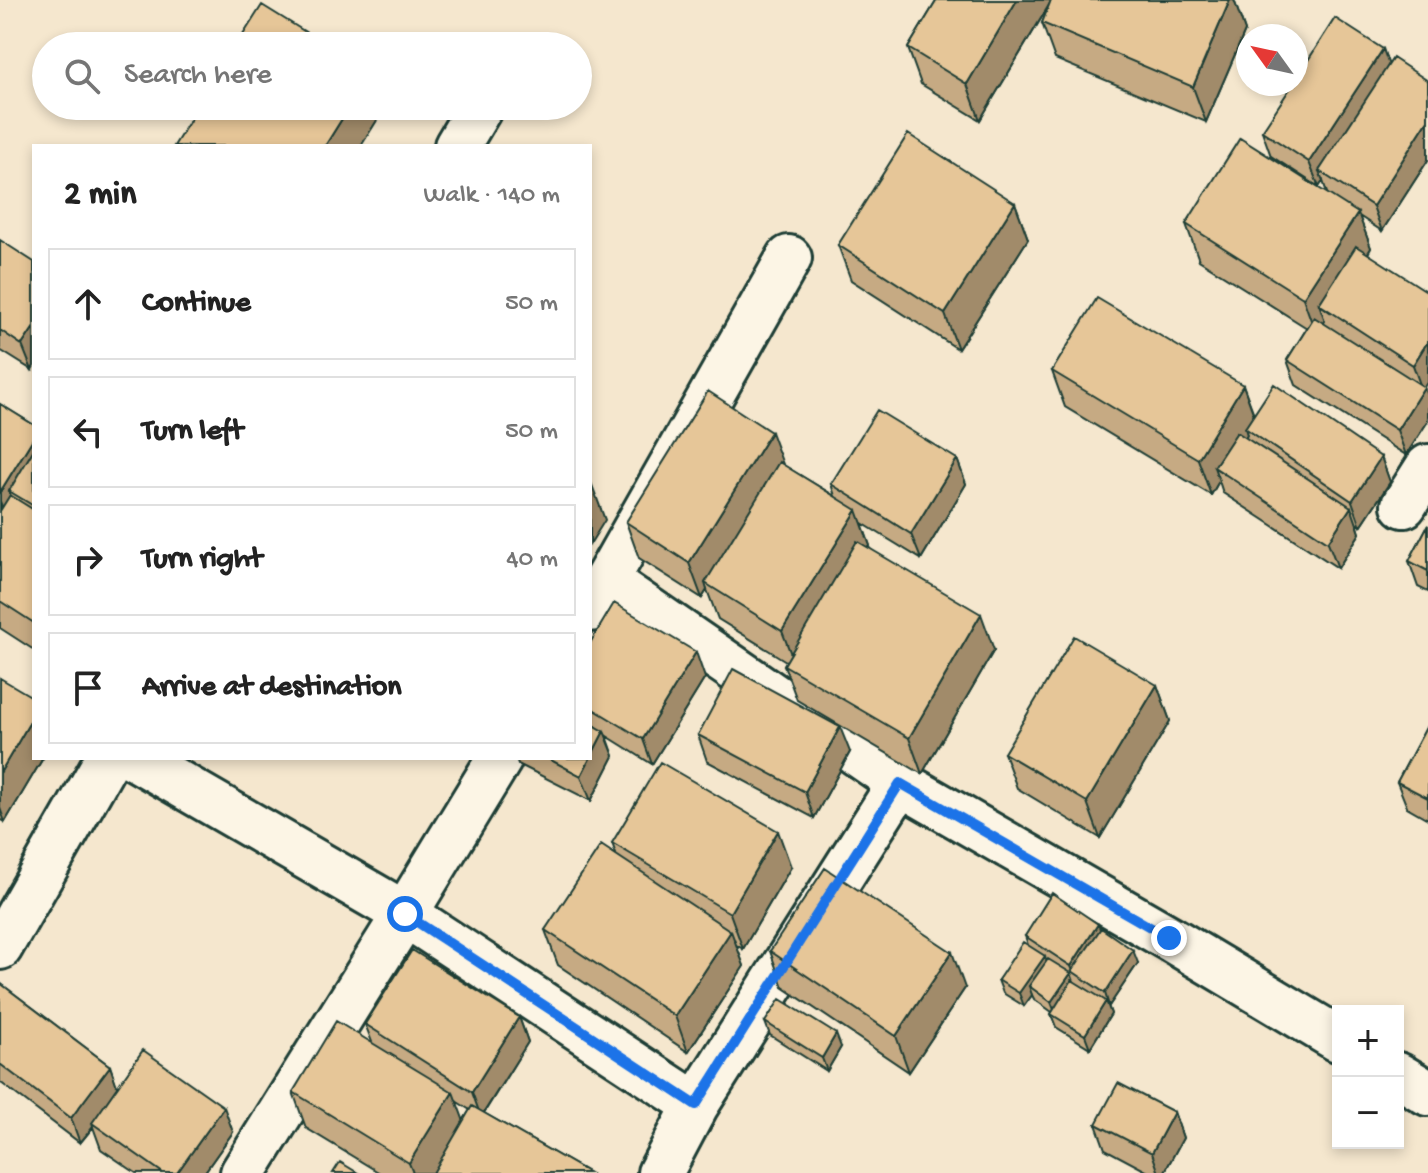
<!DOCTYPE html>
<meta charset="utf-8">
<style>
body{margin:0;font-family:"Gochi Hand",sans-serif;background:#f2f2f2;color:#222}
.controls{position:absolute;right:24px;bottom:24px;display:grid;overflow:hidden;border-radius:0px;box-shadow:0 4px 12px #0003}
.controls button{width:72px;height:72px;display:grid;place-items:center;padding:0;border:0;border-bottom:2px solid #e0e0e0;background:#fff;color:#222;font:40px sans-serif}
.compass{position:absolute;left:1236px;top:24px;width:72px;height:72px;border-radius:50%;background:#fff;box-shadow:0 4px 12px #0003;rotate:303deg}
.stop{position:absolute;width:24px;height:24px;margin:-18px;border:6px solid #1a73e8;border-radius:50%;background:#fff}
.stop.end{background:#1a73e8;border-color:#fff;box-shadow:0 2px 8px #0008}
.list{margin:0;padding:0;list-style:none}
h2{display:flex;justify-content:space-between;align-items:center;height:104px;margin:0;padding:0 32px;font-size:34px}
h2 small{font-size:26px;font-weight:400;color:#767676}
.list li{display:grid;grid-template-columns:52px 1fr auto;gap:24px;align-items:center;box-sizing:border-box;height:112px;margin:0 16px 16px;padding:0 16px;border:2px solid #e0e0e0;border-radius:0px}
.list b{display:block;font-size:30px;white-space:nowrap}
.list em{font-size:26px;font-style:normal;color:#767676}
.icon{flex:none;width:44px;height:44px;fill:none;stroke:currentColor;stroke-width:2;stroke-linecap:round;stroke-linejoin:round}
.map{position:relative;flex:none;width:1428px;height:1173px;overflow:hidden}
.search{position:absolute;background:#fff;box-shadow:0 4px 12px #0003;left:32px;top:32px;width:560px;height:88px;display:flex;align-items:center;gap:20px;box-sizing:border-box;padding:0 28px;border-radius:44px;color:#767676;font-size:30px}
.panel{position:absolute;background:#fff;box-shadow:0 4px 12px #0003;left:32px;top:144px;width:560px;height:616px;border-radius:0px}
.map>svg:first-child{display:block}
</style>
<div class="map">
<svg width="1428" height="1173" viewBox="0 0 1428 1173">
<rect width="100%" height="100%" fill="#f5e7ce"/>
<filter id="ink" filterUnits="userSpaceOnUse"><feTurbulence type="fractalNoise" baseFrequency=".0125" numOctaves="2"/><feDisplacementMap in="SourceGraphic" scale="16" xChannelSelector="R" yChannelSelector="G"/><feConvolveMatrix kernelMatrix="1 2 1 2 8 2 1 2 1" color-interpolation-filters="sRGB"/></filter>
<g filter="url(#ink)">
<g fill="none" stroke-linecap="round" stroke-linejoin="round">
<defs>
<path id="minor" d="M457,146L479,109
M1404,505L1428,467
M607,581L900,783L1169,938L1338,1039
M590,609L789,258
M135,758L405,914L696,1105
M0,947L108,758
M1398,1075L1428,1093
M243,1173L405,914L500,758
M660,1173L696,1105L900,783"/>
</defs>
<!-- minor casing -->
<use href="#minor" stroke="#1f3d34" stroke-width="50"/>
<!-- minor -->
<use href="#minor" stroke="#fcf5e5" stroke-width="44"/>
</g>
<!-- wall -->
<path fill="#c6aa83" stroke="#1f3d34" stroke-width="2" fill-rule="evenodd" d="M937,0H1234L1245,31L1206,122L1055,59L1042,23L1051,2L980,120L921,84L908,48Z
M1383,49L1388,65L1428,81V160L1382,231L1359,216L1371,248L1368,254L1428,397V421L1406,455L1296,385L1287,360L1307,328L1199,260L1186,224L1327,193L1323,181L1319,187L1271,156L1262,131Z
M1015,203L1028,239L958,349L851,280L838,245Z
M0,240L32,370L0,350Z
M1052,371L1243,385L1254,414L1381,457L1390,482L1361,526L1357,523L1360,533L1338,568L1223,493L1219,481L1211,495L1065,407Z
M0,404L34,425V650L0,628Z
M957,459L966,484L921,559L862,523L870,546L869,548L994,650L922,774L797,700L784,665L786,661L718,619L707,590L702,598L639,558L626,522L783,465L835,496L831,484Z
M1428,525V592L1418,587L1409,561Z
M590,643L705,678L652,764L607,736L614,756L591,801L518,764L516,758H590Z
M0,678L34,758H43L5,822L0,819Z
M1157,685L1170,721L1100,838L1017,788L1004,753Z
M1428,724V819L1407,807L1397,782Z
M698,735L850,752L814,818L707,761Z
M612,843L791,867L743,949L736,945L744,966L688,1052L558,965L545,930L616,854Z
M1100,929L1138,963L1109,1006L1108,1005L1111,1014L1090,1048L1056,1027L1051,1014L1052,1012L1034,999L1032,995L1024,1006L1003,993L998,980L1028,945L1025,936Z
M770,951L965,988L909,1072L783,987Z
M0,983L110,1066L117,1087L233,1132L204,1173H136L101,1149L93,1127L80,1143L0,1082Z
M519,1017L528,1042L484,1113L589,1173H380L306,1128L293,1092L372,1042L365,1024ZM456,1101L470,1110L463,1121Z
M765,1022L841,1047L827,1071L770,1035Z
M1174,1112L1183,1138L1164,1173H1150L1105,1149L1096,1124Z"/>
<!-- shaded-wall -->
<path fill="#a18b6a" stroke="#1f3d34" stroke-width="2" d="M1017,0H1052L980,120L967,84Z
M1230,0H1234L1245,31L1206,122L1193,87Z
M1383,49L1392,74L1319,171L1323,181L1319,187L1309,162Z
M350,106H383L384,109L361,146H325Z
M1428,120V160L1382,231L1373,206Z
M1015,203L1028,239L958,349L945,314Z
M1358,213L1371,248L1330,312L1319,304L1325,321L1316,334L1303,298Z
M34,327V366L32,370L22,345Z
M1428,341V381L1422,390L1413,365Z
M1243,385L1256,421L1245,428L1247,435L1224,474L1214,467L1219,481L1211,495L1198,459Z
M1424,387L1428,397V421L1406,455L1397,430Z
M771,432L784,467L705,583L707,590L702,598L689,563Z
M34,437V477L9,491L15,507L7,520L0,501V492Z
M1381,457L1390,482L1361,526L1352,501Z
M957,459L966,484L921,559L911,534Z
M592,485L605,520L590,544V487Z
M1351,507L1360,533L1338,568L1328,542Z
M857,510L870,546L796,667L782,631Z
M981,614L994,650L922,774L909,738Z
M696,652L705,678L652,764L643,739Z
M1157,685L1170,721L1100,838L1087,802Z
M34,715V758H43L5,822L0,808V773Z
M840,727L850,752L814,818L805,792Z
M604,731L614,756L591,801L581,776Z
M778,831L791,867L743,949L730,913Z
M1098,924L1103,937L1073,971L1071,966Z
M731,931L744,966L688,1052L675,1016Z
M1133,950L1138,963L1109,1006L1105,993Z
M952,952L965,988L909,1072L896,1036Z
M1045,956L1049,969L1029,986L1032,995L1024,1006L1019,993Z
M1071,973L1076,987L1056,1015L1051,1002Z
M1106,1001L1111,1014L1090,1048L1085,1035Z
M519,1017L528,1042L481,1117L472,1092Z
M836,1034L841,1047L827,1071L822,1058Z
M110,1066L119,1092L92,1123L93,1127L80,1143L71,1118Z
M453,1092L466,1127L438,1173H413L409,1163Z
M224,1107L233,1132L204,1173H177Z
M1174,1112L1183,1138L1164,1173H1159L1152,1153Z"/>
<!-- building -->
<path fill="#e6c698" stroke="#1f3d34" stroke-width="2" d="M937,0H1017L967,84L908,48Z
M1051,0H1230L1193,87L1042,23Z
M262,5L328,46H236Z
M1335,18L1383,49L1309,162L1262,131L1293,84H1296V79Z
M1393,58L1428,81V120L1373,206L1319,171Z
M199,106H350L325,146H174Z
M908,134L1015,203L945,314L838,245Z
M1240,138L1358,213L1303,298L1186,224Z
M0,240L34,262V327L22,345L0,330Z
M1356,246L1428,292V341L1413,365L1319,304Z
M1097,298L1243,385L1198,459L1052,371Z
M1314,317L1424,387L1397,430L1287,360Z
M1274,384L1381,457L1352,501L1245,428Z
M708,391L771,432L689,563L626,522Z
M0,404L34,425V437L0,492Z
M877,410L957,459L911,534L831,484Z
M1237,432L1351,507L1328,542L1214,467Z
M34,449V506L9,491Z
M779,462L857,510L782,631L705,583Z
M10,495L34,510V623L0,601V511Z
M1428,525V571L1409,561Z
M857,541L981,614L909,738L784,665Z
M614,603L696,652L643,739L590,707V643Z
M1074,636L1157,685L1087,802L1004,753Z
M733,669L840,727L805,792L698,735Z
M0,678L34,698V715L0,773Z
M590,723L604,731L581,776L547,758H590Z
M1428,724V798L1397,782Z
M660,762L778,831L730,913L612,843Z
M601,845L731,931L675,1016L545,930Z
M825,868L952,952L896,1036L770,951Z
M1052,893L1098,924L1071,966L1025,936Z
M1101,928L1133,950L1105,993L1072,971Z
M1023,942L1045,956L1019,993L998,980Z
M412,950L519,1017L472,1092L365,1024Z
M1048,959L1071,973L1051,1002L1029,986Z
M1072,980L1106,1001L1085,1035L1051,1014Z
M0,983L110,1066L71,1118L0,1064Z
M780,999L836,1034L822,1058L765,1022Z
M336,1021L453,1092L409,1163L293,1092Z
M143,1050L224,1107L177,1173H163L92,1123Z
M1118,1083L1174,1112L1152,1153L1096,1124Z
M472,1106L589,1173H433Z
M340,1162L358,1173H333Z"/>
</g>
<g fill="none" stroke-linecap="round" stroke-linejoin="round" filter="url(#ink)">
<!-- route -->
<path stroke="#1a73e8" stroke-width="10" d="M405,914L696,1105L900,783L1169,938"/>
</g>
</svg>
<div class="controls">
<button>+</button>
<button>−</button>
</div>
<svg class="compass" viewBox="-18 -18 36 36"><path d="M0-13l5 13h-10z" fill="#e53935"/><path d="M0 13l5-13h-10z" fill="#767676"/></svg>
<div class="stop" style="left:405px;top:914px"></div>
<div class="stop end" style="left:1169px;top:938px"></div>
<div class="search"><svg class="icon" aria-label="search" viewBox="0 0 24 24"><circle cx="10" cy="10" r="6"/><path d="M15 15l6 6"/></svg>Search here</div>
<section class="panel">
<h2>2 min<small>Walk · 140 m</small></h2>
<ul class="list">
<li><svg class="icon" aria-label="ahead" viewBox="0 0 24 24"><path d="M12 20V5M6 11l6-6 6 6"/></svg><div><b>Continue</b></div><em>50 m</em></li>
<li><svg class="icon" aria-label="left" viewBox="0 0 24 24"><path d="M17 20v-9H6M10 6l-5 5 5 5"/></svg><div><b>Turn left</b></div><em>50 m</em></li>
<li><svg class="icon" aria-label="right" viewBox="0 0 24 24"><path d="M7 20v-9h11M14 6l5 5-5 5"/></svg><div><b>Turn right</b></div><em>40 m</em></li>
<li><svg class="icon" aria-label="arrive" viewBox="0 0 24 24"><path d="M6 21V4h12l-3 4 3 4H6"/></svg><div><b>Arrive at destination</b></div></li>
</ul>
</section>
</div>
